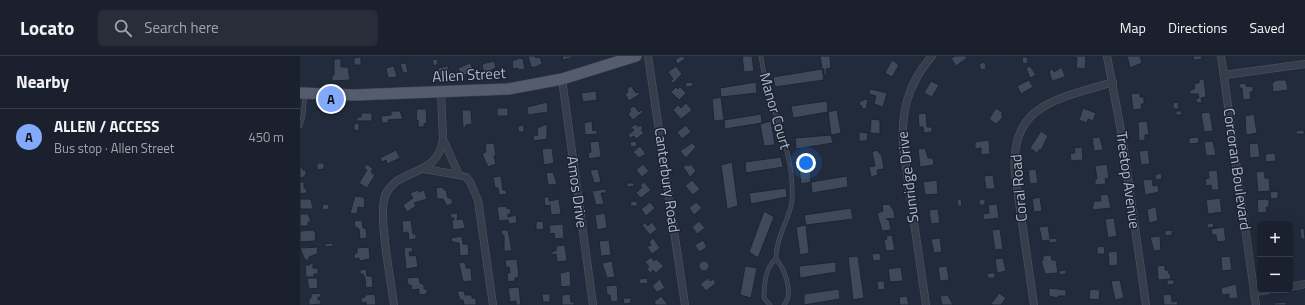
<!DOCTYPE html>
<meta charset="utf-8">
<style>
body{margin:0;font-family:"Titillium Web",sans-serif;background:#272d39;color:#f1f3f6}
.controls{position:absolute;right:12px;bottom:12px;display:grid;overflow:hidden;border-radius:6px;box-shadow:0 4px 16px #0002}
.controls button{width:36px;height:36px;display:grid;place-items:center;padding:0;border:0;border-bottom:1px solid #383e49;background:#1a202d;color:#f1f3f6;font:20px sans-serif}
.you{position:absolute;left:506px;top:107px;width:14px;height:14px;margin:-10px;border:3px solid #fff;border-radius:50%;background:#1a73e8;box-shadow:0 0 0 6px #1a73e833}
.badge{display:grid;place-items:center;width:26px;height:26px;border-radius:50%;background:#83a9fb;color:#111;font-size:13px;font-weight:700}
.pin{position:absolute;translate:-50% -50%;border:2px solid #fff;box-shadow:0 1px 4px #0006}
.list{margin:0;padding:0;list-style:none}
h2{display:flex;justify-content:space-between;align-items:center;height:52px;margin:0;padding:0 16px;font-size:17px}
h2 small{font-size:13px;font-weight:400;color:#9fa3aa}
.list li{display:grid;grid-template-columns:26px 1fr auto;gap:12px;align-items:center;box-sizing:border-box;height:56px;padding:0 16px;border-top:1px solid #383e49}
.list b{display:block;font-size:15px;white-space:nowrap}
.list p{margin:0;font-size:13px;white-space:nowrap;color:#9fa3aa}
.list em{font-size:13px;font-style:normal;color:#9fa3aa}
.icon{flex:none;width:22px;height:22px;fill:none;stroke:currentColor;stroke-width:2;stroke-linecap:round;stroke-linejoin:round}
.map{position:relative;flex:none;width:1005px;height:249px;overflow:hidden}
header{display:flex;align-items:center;gap:24px;box-sizing:border-box;height:56px;padding:0 20px;background:#1a202d;border-bottom:1px solid #383e49}
header strong{font-size:19px}
nav{display:flex;gap:22px;margin-inline-start:auto;font-size:14px}
.search{width:280px;height:36px;background:#272d39;display:flex;align-items:center;gap:10px;box-sizing:border-box;padding:0 14px;border-radius:6px;color:#9fa3aa;font-size:15px}
main{display:flex}
aside{flex:1;background:#1a202d}
.map>svg:first-child{display:block}
</style>
<header>
<strong>Locato</strong>
<div class="search"><svg class="icon" aria-label="search" viewBox="0 0 24 24"><circle cx="10" cy="10" r="6"/><path d="M15 15l6 6"/></svg>Search here</div>
<nav><a>Map</a><a>Directions</a><a>Saved</a></nav>
</header>
<main>
<aside>
<h2>Nearby<small></small></h2>
<ul class="list">
<li><span class="badge">A</span><div><b>ALLEN / ACCESS</b><p>Bus stop · Allen Street</p></div><em>450 m</em></li>
</ul>
</aside>
<div class="map">
<svg width="1005" height="249" viewBox="0 0 1005 249">
<rect width="100%" height="100%" fill="#222b3c"/>
<!-- building -->
<path fill="#3e495c" stroke="#1d2533" d="M228,0H235L236,2L240,1L242,8L237,10V11H231Z
M262,0H273L274,1L263,4Z
M381,0L386,2L378,8L375,4Z
M442,0H452L454,15L444,16Z
M520,0H530L531,12L526,13L527,19H524V13H522Z
M655,0H666L667,2L656,10L651,2Z
M770,0H786L785,13L776,12L777,2Z
M827,0H840L842,7L830,12Z
M893,0H902V3L894,4Z
M61,1V9H54V2Z
M722,1H727L728,7L723,8Z
M220,2L223,3L225,13L219,14L218,12L213,13L212,5Z
M34,3H41V11H48L50,24L32,25V19H34Z
M137,3L138,8L134,10L132,4Z
M592,4L599,9L592,21L585,17Z
M194,5L196,12L191,14L192,16L184,18L182,8Z
M685,6L686,13L681,14L679,8Z
M106,7L108,16L103,17L100,8Z
M170,7L175,16L161,20L158,12Z
M94,10L97,21L88,22L86,12Z
M148,10L150,18L140,20L138,12Z
M376,10L382,18L373,27L371,25L373,23L368,16Z
M730,10L736,19L730,22L726,12Z
M762,11L765,21L752,25L749,15L753,13L754,16Z
M522,13L524,24L475,31L473,21Z
M904,23L906,41L901,42L902,47H898L895,43L899,42L898,38H891L889,35L894,33L895,27H899V24Z
M729,24L733,31L721,38L717,30Z
M977,24H986L988,34L973,36L972,27Z
M631,25L639,29L632,41L624,37Z
M392,26L393,30L386,31L385,27Z
M456,26L457,37L421,41L420,32Z
M946,27V30L953,31V36H950L951,43L943,44L942,32H939V28Z
M331,30L336,37L338,36L340,38L329,45L325,38L328,36L327,33Z
M376,31L378,33L380,31L386,37L379,44L371,36Z
M570,33L587,37L583,51L574,48L576,40L569,38Z
M296,35L297,44L283,46L281,37Z
M840,37V41H844V48H841L842,53L833,54L831,38Z
M421,41L424,64L414,65L412,43Z
M563,43L568,44L566,53L561,52L562,50L559,49L560,45H563Z
M527,45L528,56L493,62L491,50Z
M247,46L248,56L228,59L227,51Z
M878,46L879,53H873V47Z
M386,47L392,54L381,63L373,54L378,49L381,52Z
M334,50L339,56L341,54L343,56L333,64L328,58L331,55L329,53Z
M197,52H208V60H197Z
M696,52L703,57L701,59L703,61L696,68L689,63Z
M783,52L796,57L793,65L788,63L787,67L779,64Z
M117,53H126L127,67L124,68V71H118V64H116Z
M162,54H171L172,68L166,69V71L163,72Z
M537,54L541,77L531,79L528,56Z
M91,55H100L103,63L88,64V67H82L81,60L91,59Z
M876,55H881L882,59H876Z
M910,56L913,75L904,76L901,57Z
M61,57H72V65H57V61H61Z
M626,57L627,71H632V76L624,77L623,71H619L618,58Z
M461,58L462,67L425,73L424,64Z
M954,58L957,77L946,79L945,60Z
M571,63L580,64V78L570,77Z
M292,65L293,75L297,74V78L285,79L284,67Z
M471,65L475,89L464,90L460,68Z
M847,65L849,79H845V84L839,85L838,66Z
M59,67V74L54,75V68Z
M247,68V83L234,85L233,80L238,79L237,72Z
M336,68L338,71L340,69L343,72L341,74L344,77L336,83L334,80L330,82L328,79L334,74L331,71Z
M224,69V76H218V70Z
M386,69L391,76L382,83L377,76Z
M1004,74V78H996V75Z
M741,75L748,80L741,94L740,93L737,97L730,92Z
M559,76L568,77L567,85H559Z
M531,79L533,87L496,93L495,82Z
M800,81L803,94L794,95L792,82Z
M898,81L899,87L889,88V82Z
M689,84L690,98L681,99V92L675,93V86Z
M299,85L301,101L289,103L288,97L291,96L290,86Z
M336,85L337,90L331,91L330,86Z
M913,85L916,99L906,100L904,86Z
M194,87L196,100H194L196,108L188,111L182,98L186,96L185,88Z
M392,87L396,91L386,102L380,95Z
M958,87L960,101L950,102L949,88Z
M340,90L346,98L339,102L333,96Z
M782,91L783,104L771,105L770,97H775L774,92Z
M252,92L254,107L244,109L242,93Z
M625,92L628,102H633L634,109L620,111L618,93Z
M96,94L100,102L87,108L86,104L82,106L80,102Z
M577,94L582,100L584,113L577,114L578,119L571,121L569,111L575,110L572,96Z
M848,94L850,108L841,109L839,95Z
M975,97L976,105L966,106L965,98Z
M481,101L483,111L446,117L445,106Z
M509,103L511,126L501,128L498,104Z
M432,106L438,150L427,153L421,109Z
M17,107H24V113L17,114Z
M67,108L73,113L71,116L75,119L67,132L59,127L67,114L64,112Z
M343,108L349,115L342,121L336,114Z
M387,108L388,110L391,108L396,115L390,121L383,111Z
M807,108L809,122L805,123L806,128L795,129V123H797L795,110Z
M2,111L3,114H6V118L4,121L0,122V112Z
M298,113L301,126L294,127L290,114Z
M736,113L738,127L730,128L728,114Z
M917,114L919,134H912L911,129L906,130L905,123L909,122L908,115Z
M964,115L965,122H969L970,135L958,136L956,116Z
M253,116L257,128L248,129L246,117Z
M861,117L862,123L856,124L855,119Z
M693,119L695,133H686L684,120Z
M201,120L203,134H206L207,138L199,139L198,132H195L193,121Z
M547,120L548,131L512,137L511,126Z
M852,123L853,130L858,129L859,136L845,139L843,124Z
M392,124L400,133L393,139L385,130Z
M637,124L638,138L625,139L623,126Z
M0,126H4V132H6L7,137L0,138Z
M344,126L351,134L341,142L336,137L342,131L340,129Z
M327,127H334V130L327,131Z
M143,131L144,134H146L148,142H151L153,147L147,150L143,143H137L136,132Z
M486,132L487,141L451,148L449,137Z
M306,133V137H301L304,148L296,149L292,135Z
M118,134L119,136L124,134L127,143L114,147L116,150L107,156L103,149L113,142L110,137Z
M978,135V142L971,143L970,136Z
M808,138L811,152L792,154L794,145H801L800,139Z
M55,140L63,141L65,144L64,152L58,151L57,158L50,157Z
M244,141H249V145L259,143L261,158L251,159L250,149L245,150Z
M740,141L742,155L734,156L732,143Z
M920,142L922,156L908,158L906,144Z
M0,143H11L13,153H0Z
M661,143L662,150H658L657,144Z
M685,143V149H679V144Z
M965,143L969,144V151H966L967,156L958,157L957,144Z
M337,145V150H331L330,146Z
M350,146L355,152L346,160L341,153Z
M396,146L402,152L394,159L389,152Z
M28,148L29,153L23,154L22,149Z
M589,148L594,155L595,162L586,163L589,164L591,174L582,175L577,157L583,155L582,149Z
M697,148L699,162L684,164L683,158L689,157L688,149Z
M206,150L207,153L210,152L211,158H208V161L216,159L217,167L209,168L208,164L199,165L197,151Z
M856,151L858,165L849,167L847,153Z
M551,152L553,163L506,169L504,159Z
M638,153L640,167L631,168L629,154Z
M464,155L474,161L458,202L449,196Z
M158,157L157,164L163,163L165,172L153,174L152,164H154V162H151L150,158Z
M305,157L307,172L297,174L295,159Z
M0,158H8L11,166H8V170H0Z
M814,162L817,180L808,182L805,163Z
M62,164L63,172H66L67,182L60,183L59,173L55,171L54,165Z
M111,164L113,178H116V183L109,184L108,176L103,177L102,165Z
M243,165L244,173L236,174V166Z
M399,165L405,172L397,178L392,171Z
M352,166L357,173L350,179L342,169L345,167L348,170Z
M913,167L914,171L907,172V168Z
M263,168L264,182L255,183L254,177L250,178L249,169Z
M506,169L509,197L500,199L496,171Z
M748,170L750,183L756,182L757,186L749,187V184L742,185L739,171Z
M924,171L926,185L917,186L916,179H912L911,173Z
M1004,172L1005,183H1001L1000,173Z
M700,173L703,193L695,194L692,174Z
M14,174V176H16L15,185L0,186V175Z
M201,174H208L212,195H204V179H202Z
M872,174V179L865,180V175Z
M592,179L595,194L586,195L584,184L587,183L586,180Z
M162,180L163,188H168L169,199L160,200L159,187L152,186L151,182Z
M860,180L861,194L854,195L850,181Z
M353,182L360,192L352,198L347,191L351,189L349,186Z
M640,182L642,196L634,197L631,183Z
M309,184L311,199L301,200L299,185Z
M403,184L407,191L399,196L395,189Z
M33,187V190L25,191V188Z
M265,189L267,205L257,206L256,198L252,199V195H256V190Z
M804,190L805,198H797V191Z
M18,191L17,198L9,201V204H5L0,192Z
M69,191L70,203L59,205V202L54,203V198L57,197V192Z
M112,191L113,196H109L110,200L116,199L118,211L106,213L104,192Z
M817,195L818,209L809,210L808,196Z
M580,197L581,204L573,205L572,198Z
M751,199L752,204H756L758,217L745,218L741,204H743V200Z
M558,200L564,242L553,244L548,201Z
M930,200L932,214L922,215L921,201Z
M351,201L354,205L356,203L364,210L356,217L353,214L350,217L347,213L349,211L345,206Z
M703,202L706,215L697,217L695,203Z
M217,203L219,221L215,222V225L208,226L207,217H210L209,211H206L205,204Z
M399 210a5 5 0 1 1 10 0a5 5 0 1 1-10 0Z
M312,205L315,221L307,222L302,207Z
M165,206L166,212H171L172,225L163,226L159,207Z
M536,206V216L500,222L499,210Z
M10,207H13V212H18V218H14V221H6L5,209H10Z
M865,209V214H868L869,218L870,217L871,223L858,224L857,210Z
M445,210L457,212L451,242L440,239Z
M647,210L649,224L640,225L638,211Z
M601,211L603,225L590,226L588,213Z
M66,213L67,220H72L73,231L66,232L65,222L63,218H60V214Z
M766,214V218L759,219V215Z
M270,215L271,230L261,231L260,217Z
M687,217H695V222H688Z
M119,221L120,227L124,229V233H127V238L119,239V233L112,234L111,229H108L107,222Z
M7,222H17L18,232L9,233Z
M347,222L348,227L340,228L339,223Z
M408,222L410,225L413,223L416,227L406,235L400,228Z
M360,223L365,232L357,236L352,230Z
M820,224L824,242L815,244L811,225Z
M867,224H874V228L867,229Z
M577,225H584L585,233L578,234Z
M936,228L938,242L929,243V238L922,239L921,232Z
M317,229L318,245L311,246L310,239H307L306,230Z
M219,231L221,249H216V245L210,246L208,232Z
M749,232L766,234V240H758V242L749,240Z
M539,233L540,243L504,249V238Z
M790,233L800,234L799,244L789,243Z
M157,235H164L165,239H172V242H176V249H164L163,244H160Z
M21,237V241H18V244H21V248L9,249V242H11V238Z
M699,237L706,242L701,249H693L691,248Z
M75,238L76,249H66V246L62,247L61,242L65,241V239Z
M242,238H250V246H243Z
M270,238L271,246H274V249H262V239Z
M871,238L872,246L877,245L878,249H864L863,239Z
M648,239L653,249H642L640,240Z
M361,240L368,249H356L354,246Z
M607,240L609,249H600L599,241Z
M323,242H331V247L324,248Z
M986,246V249H974V247Z"/>
<g fill="none" stroke-linecap="round" stroke-linejoin="round">
<defs>
<path id="service" d="M461,0C466,45 490,83 492,128C492,135 493,144 491,150C486,169 476,183 476,203C485,213 494,238 484,249
M0,70L3,60L5,38
M470,249L464,242C464,229 465,211 476,203"/>
<path id="minor" d="M348,0L385,249
M807,0L822,80L846,249
M921,0L956,249
M924,19L1005,8
M262,23L293,249
M141,36L143,83L159,119L166,121L170,126L178,144L193,249
M124,113L159,119
M990,231L1005,228
M955,236L968,234
M94,249C91,225 78,159 85,140C97,110 138,123 143,83
M626,249L603,90C601,56 608,27 632,0
M734,249L715,118C709,47 759,43 813,26"/>
<path id="primary" d="M0,37L54,39L208,33L262,23L336,0"/>
</defs>
<!-- service casing -->
<use href="#service" stroke="#515867" stroke-width="4.5"/>
<!-- minor casing -->
<use href="#minor" stroke="#515867" stroke-width="8"/>
<!-- primary casing -->
<use href="#primary" stroke="#3f4755" stroke-width="12"/>
<!-- service -->
<use href="#service" stroke="#363e4c" stroke-width="3.5"/>
<!-- minor -->
<use href="#minor" stroke="#363e4c" stroke-width="7"/>
<!-- primary -->
<use href="#primary" stroke="#545c6d" stroke-width="11"/>
</g>
<g text-anchor="middle" stroke-width="3" stroke-linejoin="round" paint-order="stroke">
<!-- street labels -->
<g font-size="15" fill="#b1b8c8" stroke="#1b2331">
<text transform="translate(169 19) rotate(-3)" y="5">Allen Street</text>
<text transform="translate(475 55) rotate(74)" y="5">Manor Court</text>
<text transform="translate(937 113) rotate(82)" y="5">Corcoran Boulevard</text>
<text transform="translate(608 121) rotate(-97)" y="5">Sunridge Drive</text>
<text transform="translate(367 124) rotate(82)" y="5">Canterbury Road</text>
<text transform="translate(828 124) rotate(82)" y="5">Treetop Avenue</text>
<text transform="translate(719 132) rotate(-95)" y="5">Coral Road</text>
<text transform="translate(277 136) rotate(82)" y="5">Amos Drive</text>
</g>
</g>
</svg>
<div class="controls">
<button>+</button>
<button>−</button>
</div>
<div class="you"></div>
<div class="pin badge" style="left:31px;top:43px">A</div>
</div>
</main>
